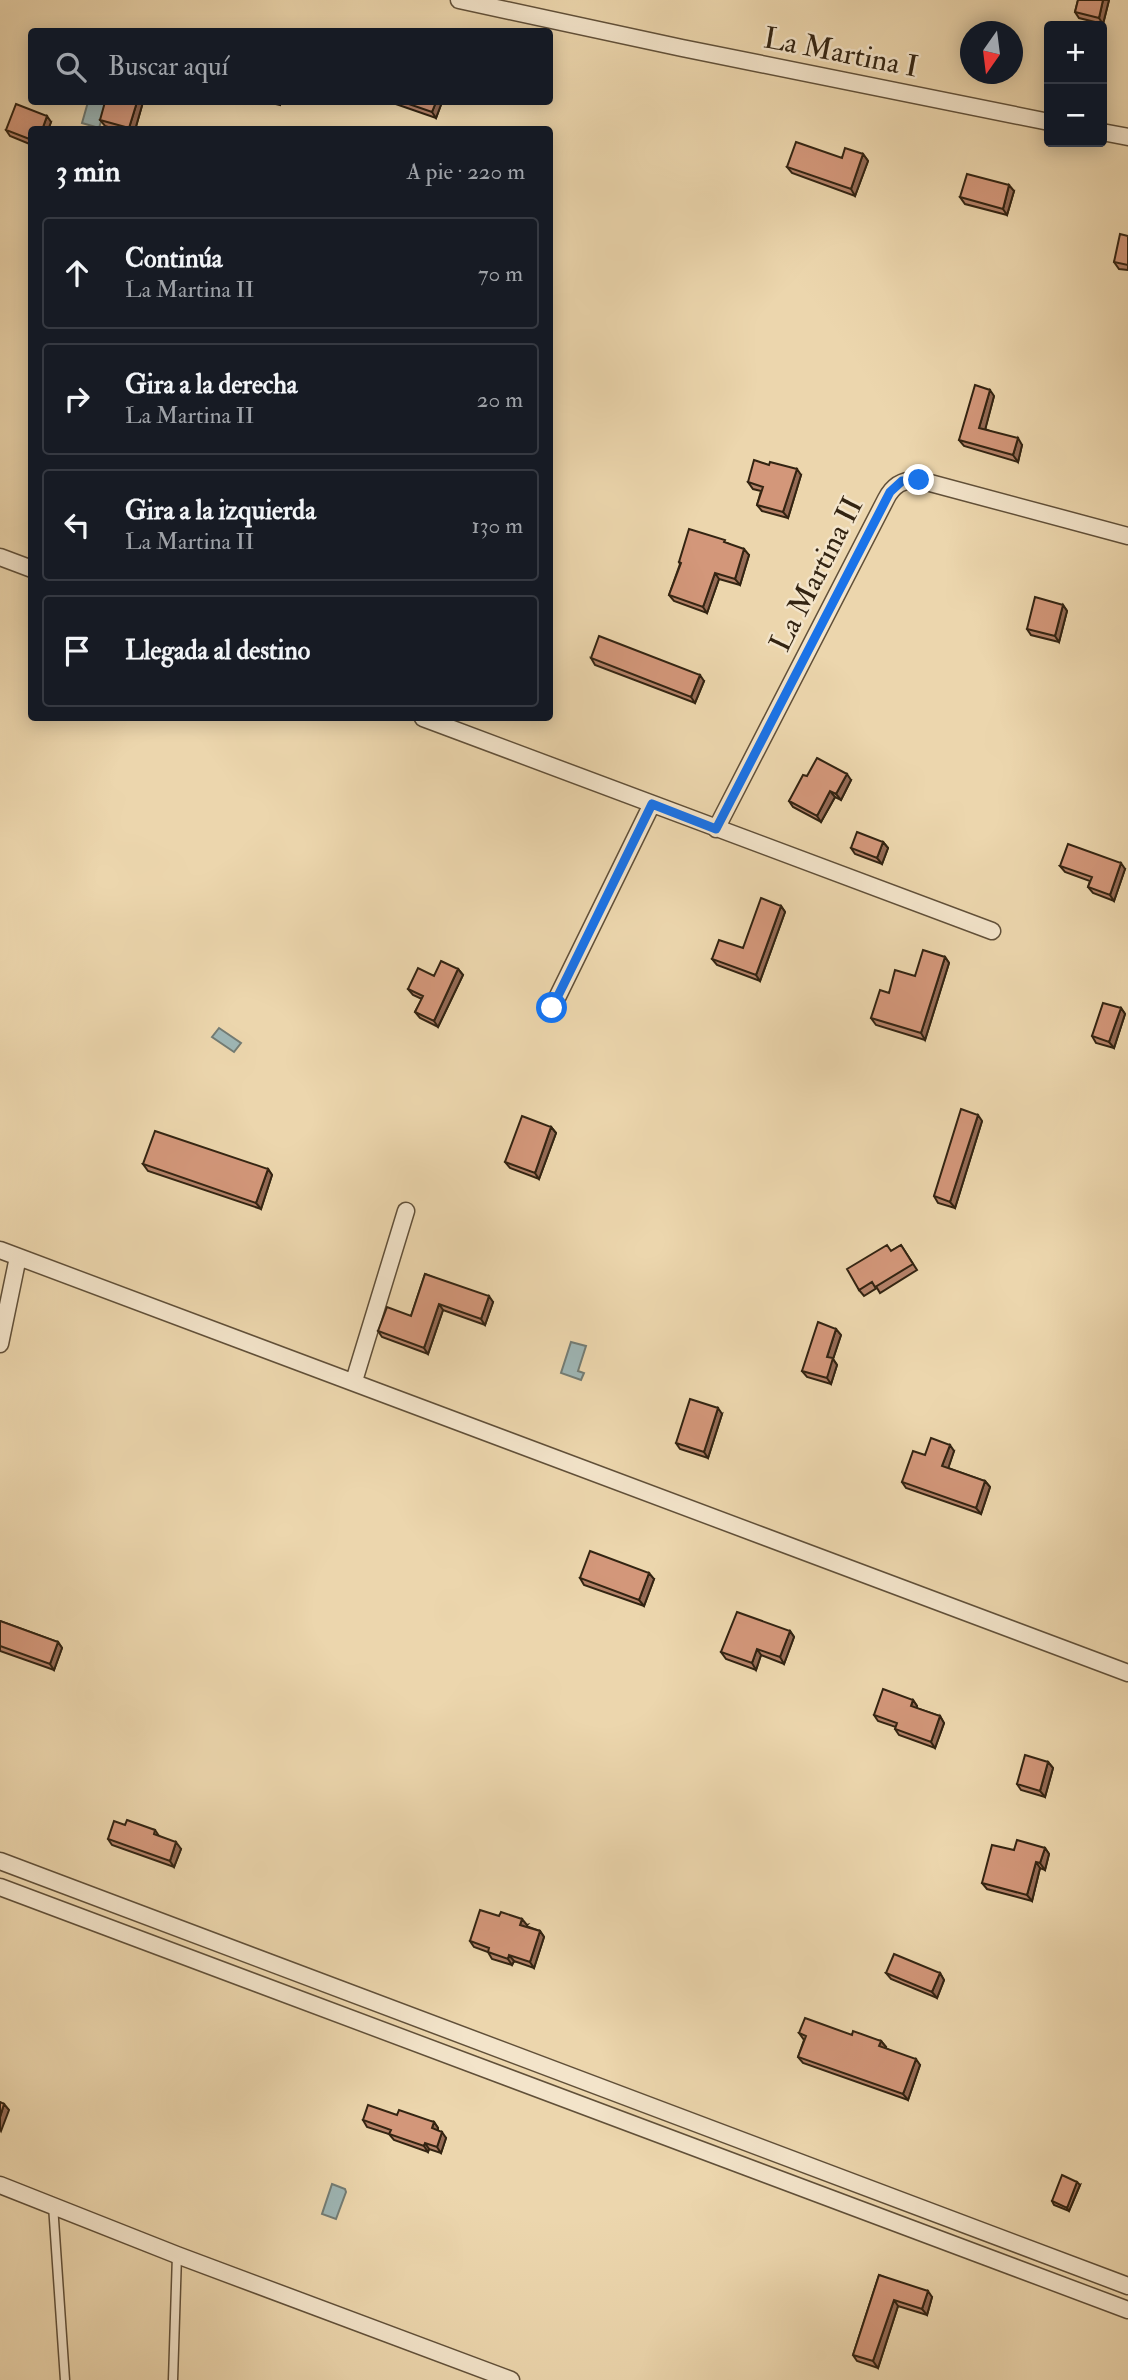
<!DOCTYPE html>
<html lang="es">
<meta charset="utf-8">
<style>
body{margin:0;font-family:"IM FELL Double Pica",serif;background:#242831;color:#f1f3f6}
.controls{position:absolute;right:21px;top:21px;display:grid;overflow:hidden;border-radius:7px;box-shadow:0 4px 18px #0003}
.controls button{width:63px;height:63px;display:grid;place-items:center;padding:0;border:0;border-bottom:2px solid #363941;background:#171b24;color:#f1f3f6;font:35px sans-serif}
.compass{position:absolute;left:960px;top:21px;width:63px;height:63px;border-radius:50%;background:#171b24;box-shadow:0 4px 18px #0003;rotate:194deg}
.stop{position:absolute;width:21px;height:21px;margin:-16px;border:5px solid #1a73e8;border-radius:50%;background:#fff}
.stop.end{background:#1a73e8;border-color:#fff;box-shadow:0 2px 7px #0008}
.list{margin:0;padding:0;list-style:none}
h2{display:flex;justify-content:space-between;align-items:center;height:91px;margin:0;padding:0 28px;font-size:30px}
h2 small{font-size:23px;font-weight:400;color:#9ea1a6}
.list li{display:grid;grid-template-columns:46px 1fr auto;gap:21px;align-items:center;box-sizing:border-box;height:112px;margin:0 14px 14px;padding:0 14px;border:2px solid #363941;border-radius:7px}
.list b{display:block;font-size:26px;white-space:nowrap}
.list p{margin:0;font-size:23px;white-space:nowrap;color:#9ea1a6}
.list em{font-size:23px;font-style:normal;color:#9ea1a6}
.icon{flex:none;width:38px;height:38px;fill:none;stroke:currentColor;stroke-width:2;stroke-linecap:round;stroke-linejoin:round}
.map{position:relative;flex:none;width:1128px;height:2380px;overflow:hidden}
.search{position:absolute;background:#171b24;box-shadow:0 4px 18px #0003;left:28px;top:28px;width:525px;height:77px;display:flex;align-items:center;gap:18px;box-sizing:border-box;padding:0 24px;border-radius:7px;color:#9ea1a6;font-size:26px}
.panel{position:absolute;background:#171b24;box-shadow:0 4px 18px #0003;left:28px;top:126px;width:525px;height:595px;border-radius:7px}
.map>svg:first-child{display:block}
</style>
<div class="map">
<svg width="1128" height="2380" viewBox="0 0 1128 2380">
<rect width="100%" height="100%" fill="#ecd6ad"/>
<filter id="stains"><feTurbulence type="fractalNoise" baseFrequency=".00286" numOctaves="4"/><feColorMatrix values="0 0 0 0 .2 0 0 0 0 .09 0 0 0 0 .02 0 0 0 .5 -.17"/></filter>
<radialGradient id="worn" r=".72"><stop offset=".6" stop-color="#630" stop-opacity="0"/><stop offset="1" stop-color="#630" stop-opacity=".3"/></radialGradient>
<!-- water -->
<path fill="#9eb6b5" stroke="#737c74" stroke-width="2" d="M88,102H107L99,128L82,123Z
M219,1028L241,1043L234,1052L212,1037Z
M571,1342L586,1346L578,1371L584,1373L581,1380L561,1373Z
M332,2184L345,2189L346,2192L336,2219L322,2214Z"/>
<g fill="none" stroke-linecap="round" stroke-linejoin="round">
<defs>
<path id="service" d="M53,2205L65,2380
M173,2380L177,2255"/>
<path id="minor" d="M459,0L682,48L1049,122
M1102,132L1128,137
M0,557L32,569
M423,718L992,931
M716,829L886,499C893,485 903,479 919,480L1128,536
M552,1008L652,804
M0,1250L1128,1673
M0,1344L18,1257
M354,1381L406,1211
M0,1861L1128,2286
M0,1887L1128,2310
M0,2185L177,2255L511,2380"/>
</defs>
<!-- service casing -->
<use href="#service" stroke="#615039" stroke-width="11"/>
<!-- minor casing -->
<use href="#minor" stroke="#615039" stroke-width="19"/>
<!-- service -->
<use href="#service" stroke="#f3e4ca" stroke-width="8"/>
<!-- minor -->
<use href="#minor" stroke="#f3e4ca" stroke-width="16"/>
</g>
<!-- wall -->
<path fill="#b58269" stroke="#332412" stroke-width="2" d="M1078,0H1109L1103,24L1079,18L1075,12Z
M143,102L135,130H117L105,126L100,120Z
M267,102H280V105Z
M390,102H442L436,118Z
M51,122L48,130H32V145L10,136L6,130Z
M863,154L868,161L855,196L792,173L787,167Z
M1014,191L1007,215L965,204L960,197Z
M1128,236V270L1119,269L1114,262Z
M994,396L985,429L1022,445L1018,462L964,446L959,440Z
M801,475L788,518L762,511L757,505L761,491L753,489L748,482Z
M727,543L749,555L740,585L719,579L707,613L674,601L669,595L680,564L679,562Z
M1063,605L1067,611L1059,642L1031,635L1027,629Z
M591,658L704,681L695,703L595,665Z
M807,776L851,780L841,800L835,797L821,822L793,807L789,801Z
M883,842L888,848L882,864L855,854L851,848Z
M1060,866L1125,869L1114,901L1093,893L1088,887L1090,881L1065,872Z
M781,906L785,912L760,981L717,965L712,959L743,948Z
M945,957L949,963L925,1040L876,1025L871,1018L889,993Z
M458,969L463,975L438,1027L420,1018L415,1012L422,999L413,995L408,989L434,976Z
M1121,1008L1125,1014L1114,1048L1096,1043L1092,1036Z
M982,1121L955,1208L938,1203L934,1196Z
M551,1127L556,1133L539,1179L510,1168L505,1162Z
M143,1164L268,1169L272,1175L261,1209L148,1171Z
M901,1245L917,1270L880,1293L877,1288L864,1296L859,1290L891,1251Z
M425,1274L493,1302L485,1325L443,1310L428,1354L382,1337L378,1331L411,1316Z
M841,1335L833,1359L837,1365L831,1384L807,1377L802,1371Z
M722,1414L708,1458L680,1449L676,1443Z
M954,1451L948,1468L985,1481L990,1487L981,1514L906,1488L902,1482L925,1455Z
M580,1578L654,1579L644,1606L584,1585Z
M0,1621L58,1642L62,1648L54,1670L0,1651Z
M790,1631L794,1637L784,1664L761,1655L756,1670L726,1659L721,1652Z
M913,1700L917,1706L916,1708L940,1716L944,1723L935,1748L899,1735L895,1729L896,1727L878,1721L874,1715Z
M1048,1762L1053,1768L1045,1797L1021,1790L1017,1784Z
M125,1825L155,1830L159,1836L181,1849L174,1867L112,1845L108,1839Z
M1045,1848L1049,1854L1045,1870L1040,1868L1032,1901L987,1889L982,1883L1014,1850Z
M527,1925L526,1926L540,1931L544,1937L534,1968L514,1961L512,1965L492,1959L488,1952L474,1947L470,1941Z
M886,1973H940L944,1980L937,1998L891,1979Z
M799,2033L852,2035L881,2041L886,2047L885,2048L920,2065L908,2100L803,2063L798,2057L804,2040Z
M397,2115L434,2122L438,2128V2130L446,2138L441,2153L429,2149L428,2152L394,2140L389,2134L367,2127L363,2120Z
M1080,2185L1069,2211L1054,2205L1052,2201Z
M879,2275L932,2297L927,2315L898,2306L878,2368L857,2361L853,2355Z"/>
<!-- shaded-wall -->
<path fill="#946a55" stroke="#332412" stroke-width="2" d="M1103,0H1109L1103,24L1099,18Z
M137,102H143L135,130H131L129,128Z
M436,102H442L436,118L432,112Z
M47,116L51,122L48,130H42Z
M863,154L868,161L855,196L851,189Z
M1009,185L1014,191L1007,215L1003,209Z
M990,390L994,396L984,434L979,428Z
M1018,438L1022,445L1018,462L1013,455Z
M797,469L801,475L788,518L783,512Z
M744,549L749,555L740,585L735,579Z
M715,573L719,579L707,613L703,607Z
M1063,605L1067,611L1059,642L1055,636Z
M700,675L704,681L695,703L691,697Z
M847,774L851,780L841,800L836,794Z
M830,791L835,797L821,822L817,816Z
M883,842L888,848L882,864L877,858Z
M1121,863L1125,869L1114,901L1110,895Z
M781,906L785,912L760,981L756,975Z
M945,957L949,963L925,1040L921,1033Z
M458,969L463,975L438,1027L434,1021Z
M1121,1008L1125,1014L1114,1048L1109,1042Z
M978,1115L982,1121L955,1208L950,1202Z
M551,1127L556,1133L539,1179L535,1173Z
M268,1169L272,1175L261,1209L256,1203Z
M489,1296L493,1302L485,1325L481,1319Z
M439,1304L443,1310L428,1354L424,1348Z
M836,1329L841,1335L833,1359L837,1365L831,1384L827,1378V1357Z
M718,1408L722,1414L708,1458L704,1452Z
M950,1445L954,1451L947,1472L942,1466Z
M985,1481L990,1487L981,1514L976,1508Z
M649,1573L654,1579L644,1606L639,1600Z
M790,1631L794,1637L784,1664L780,1657Z
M58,1642L62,1648L54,1670L50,1664Z
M757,1649L761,1655L756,1670L752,1663Z
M913,1700L917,1706L915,1712L911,1706Z
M940,1716L944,1723L935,1748L931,1742Z
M1048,1762L1053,1768L1045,1797L1040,1791Z
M176,1842L181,1849L174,1867L170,1861Z
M1045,1848L1049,1854L1045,1870L1040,1863Z
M1036,1862L1040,1868L1032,1901L1027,1895Z
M522,1919L527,1925L525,1931L520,1925Z
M540,1931L544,1937L534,1968L530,1962Z
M509,1955L514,1961L512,1965L508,1959Z
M940,1973L944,1980L937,1998L932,1992Z
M881,2041L886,2047L884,2052L879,2046Z
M916,2059L920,2065L908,2100L903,2094Z
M4,2104L9,2110L1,2131L0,2129V2117Z
M434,2122L438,2128L436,2135L432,2128Z
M442,2132L446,2138L441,2153L437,2147Z
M425,2143L429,2149L428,2152L424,2146Z
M1077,2182L1080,2185L1069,2211L1067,2208Z
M928,2291L932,2297L927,2315L922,2309Z
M894,2300L898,2306L878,2368L873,2361Z"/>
<!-- building -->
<path fill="#d3977a" stroke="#332412" stroke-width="2" d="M1078,0H1103L1099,18L1075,12Z
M105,102H137L129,128L100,120Z
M403,102H436L432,112Z
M16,104L47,116L42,130H32V140L6,130Z
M796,142L842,158L845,148L863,154L851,189L787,167Z
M967,174L1009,185L1003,209L960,197Z
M1120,234L1128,236V265L1114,262Z
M975,385L990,390L979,428L1018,438L1013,455L959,440Z
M754,460L769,465L770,462L797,469L783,512L757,505L763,487L748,482Z
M689,529L725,540L724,542L744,549L735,579L715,573L703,607L669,595L681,563L679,562Z
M1035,597L1063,605L1055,636L1027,629Z
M599,636L700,675L691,697L591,658Z
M817,758L847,774L836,794L830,791L817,816L789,801L803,775L807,776Z
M857,832L883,842L877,858L851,848Z
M1068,844L1121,863L1110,895L1088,887L1092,877L1060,866Z
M761,898L781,906L756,975L712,959L719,940L743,948Z
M923,950L945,957L921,1033L871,1018L880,990L889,993L895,970L915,976Z
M441,961L458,969L434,1021L415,1012L423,996L408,989L418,968L434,976Z
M1103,1003L1121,1008L1109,1042L1092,1036Z
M961,1109L978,1115L950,1202L934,1196Z
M522,1116L551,1127L535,1173L505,1162Z
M155,1131L268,1169L256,1203L143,1164Z
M887,1245L891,1251L901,1245L913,1264L875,1287L872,1282L859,1290L847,1269Z
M425,1274L489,1296L481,1319L439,1304L424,1348L378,1331L387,1307L411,1316Z
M818,1322L836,1329L827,1357L833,1358L827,1378L802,1371Z
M690,1399L718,1408L704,1452L676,1443Z
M931,1438L950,1445L942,1466L985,1481L976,1508L902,1482L913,1451L925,1455Z
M590,1551L649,1573L639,1600L580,1578Z
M737,1612L790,1631L780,1657L757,1649L752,1663L721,1652Z
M0,1621L58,1642L50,1664L0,1646Z
M883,1689L913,1700L911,1706L940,1716L931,1742L895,1729L897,1723L874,1715Z
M1025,1755L1048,1762L1040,1791L1017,1784Z
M127,1820L155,1830L154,1834L176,1842L170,1861L108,1839L114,1821L125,1825Z
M1017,1840L1045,1848L1040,1863L1036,1862L1027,1895L982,1883L992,1845L1014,1850Z
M480,1910L499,1916L501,1912L522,1919L520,1925L540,1931L530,1962L509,1955L508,1959L488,1952L489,1948L470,1941Z
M894,1954L940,1973L932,1992L886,1973Z
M805,2018L852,2035L853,2031L881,2041L879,2046L916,2059L903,2094L798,2057L806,2036L799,2033Z
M0,2102L4,2104L0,2117Z
M368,2105L397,2115L399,2110L434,2122L432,2128L442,2132L437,2147L425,2143L424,2146L389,2134L391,2130L363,2120Z
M1062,2175L1077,2182L1067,2208L1052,2201Z
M879,2275L928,2291L922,2309L894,2300L873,2361L853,2355Z"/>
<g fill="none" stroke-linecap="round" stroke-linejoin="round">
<!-- route -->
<path stroke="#1a73e8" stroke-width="9" d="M552,1008L652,804L716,829L890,492L902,481L919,480"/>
</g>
<g text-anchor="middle" stroke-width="5" stroke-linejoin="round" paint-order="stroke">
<!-- street labels -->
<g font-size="30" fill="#332412" stroke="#f3e4ca">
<text transform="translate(841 52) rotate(11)" y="10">La Martina I</text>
<text transform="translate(816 574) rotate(-63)" y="10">La Martina II</text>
</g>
</g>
<rect width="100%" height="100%" filter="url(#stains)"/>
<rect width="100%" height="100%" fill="url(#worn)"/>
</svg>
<div class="controls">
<button>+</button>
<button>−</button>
</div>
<svg class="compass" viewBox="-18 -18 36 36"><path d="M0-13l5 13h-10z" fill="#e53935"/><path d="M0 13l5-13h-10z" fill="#9ea1a6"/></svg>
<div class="stop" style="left:552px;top:1008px"></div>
<div class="stop end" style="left:919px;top:480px"></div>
<div class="search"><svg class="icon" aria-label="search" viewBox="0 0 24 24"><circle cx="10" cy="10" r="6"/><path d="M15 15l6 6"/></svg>Buscar aquí</div>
<section class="panel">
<h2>3 min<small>A pie · 220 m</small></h2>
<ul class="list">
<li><svg class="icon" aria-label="ahead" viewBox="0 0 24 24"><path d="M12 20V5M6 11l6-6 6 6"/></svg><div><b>Continúa</b><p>La Martina II</p></div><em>70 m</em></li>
<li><svg class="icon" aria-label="right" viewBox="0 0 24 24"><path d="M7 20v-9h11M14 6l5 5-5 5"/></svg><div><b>Gira a la derecha</b><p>La Martina II</p></div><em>20 m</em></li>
<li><svg class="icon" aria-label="left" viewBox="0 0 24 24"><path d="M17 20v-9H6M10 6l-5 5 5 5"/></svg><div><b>Gira a la izquierda</b><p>La Martina II</p></div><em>130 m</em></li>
<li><svg class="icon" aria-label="arrive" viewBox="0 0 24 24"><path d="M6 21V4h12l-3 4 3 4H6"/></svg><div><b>Llegada al destino</b></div></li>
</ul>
</section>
</div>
